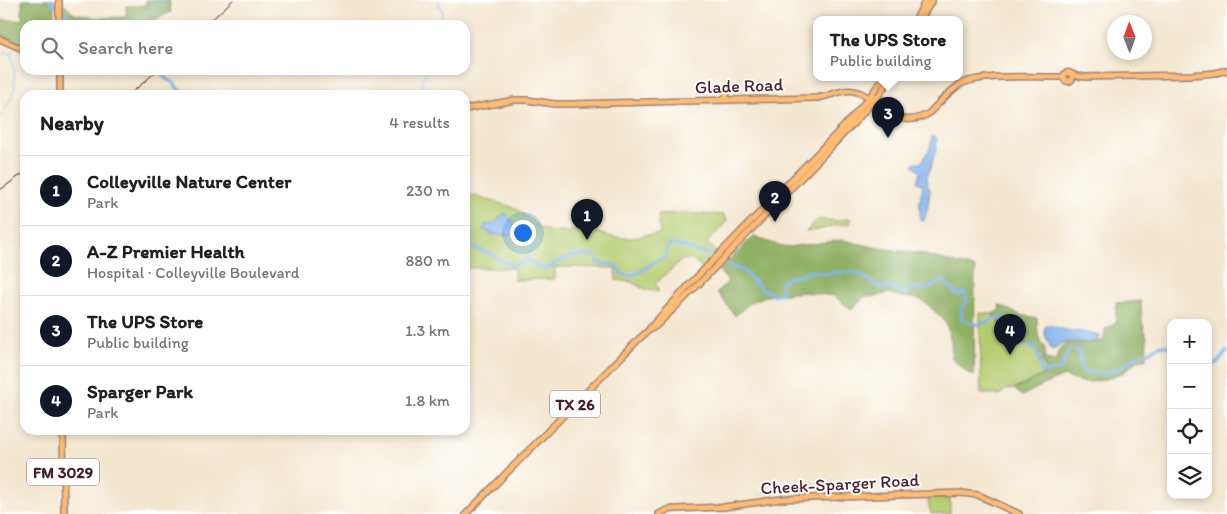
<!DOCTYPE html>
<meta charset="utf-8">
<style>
body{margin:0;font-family:Itim,sans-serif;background:#f6f6f6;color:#202124}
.controls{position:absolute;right:15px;bottom:15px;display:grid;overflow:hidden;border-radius:10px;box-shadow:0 2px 8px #0003}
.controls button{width:45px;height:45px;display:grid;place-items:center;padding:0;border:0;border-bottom:1px solid #e0e0e0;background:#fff;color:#202124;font:25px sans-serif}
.compass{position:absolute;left:1107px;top:15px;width:45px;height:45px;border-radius:50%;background:#fff;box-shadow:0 2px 8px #0003;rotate:359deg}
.you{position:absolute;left:522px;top:232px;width:18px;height:18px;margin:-12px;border:4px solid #fff;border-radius:50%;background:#1a73e8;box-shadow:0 0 0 8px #1a73e833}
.badge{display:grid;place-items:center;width:32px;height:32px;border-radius:50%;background:#111827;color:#fff;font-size:16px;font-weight:700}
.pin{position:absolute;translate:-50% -41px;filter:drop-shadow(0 1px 2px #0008)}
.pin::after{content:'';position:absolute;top:26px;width:18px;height:15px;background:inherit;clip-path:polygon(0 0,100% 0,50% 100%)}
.popup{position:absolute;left:813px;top:16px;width:150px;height:65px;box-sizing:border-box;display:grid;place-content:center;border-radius:10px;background:#fff;filter:drop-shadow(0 1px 4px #0005);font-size:16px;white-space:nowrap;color:#757577}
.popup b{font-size:19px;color:#202124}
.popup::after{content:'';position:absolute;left:50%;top:100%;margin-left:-10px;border:10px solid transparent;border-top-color:#fff}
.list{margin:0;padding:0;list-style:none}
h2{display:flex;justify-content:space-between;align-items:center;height:65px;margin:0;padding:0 20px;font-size:21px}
h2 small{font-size:16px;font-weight:400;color:#757577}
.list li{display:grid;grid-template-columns:32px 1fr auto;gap:15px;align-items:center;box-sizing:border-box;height:70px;padding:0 20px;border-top:1px solid #e0e0e0}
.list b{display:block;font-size:19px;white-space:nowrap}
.list p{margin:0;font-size:16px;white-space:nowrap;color:#757577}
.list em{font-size:16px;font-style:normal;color:#757577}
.icon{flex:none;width:28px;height:28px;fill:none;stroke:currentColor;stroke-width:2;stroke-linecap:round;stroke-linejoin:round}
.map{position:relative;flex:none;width:1227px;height:514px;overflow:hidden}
.search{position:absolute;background:#fff;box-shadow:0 2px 8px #0003;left:20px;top:20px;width:450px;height:55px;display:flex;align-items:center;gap:12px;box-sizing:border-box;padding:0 18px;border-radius:15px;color:#757577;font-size:19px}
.panel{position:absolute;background:#fff;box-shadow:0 2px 8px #0003;left:20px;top:90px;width:450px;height:345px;border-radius:15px}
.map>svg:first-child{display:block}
</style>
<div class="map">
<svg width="1227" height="514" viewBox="0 0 1227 514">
<rect width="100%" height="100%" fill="#fff"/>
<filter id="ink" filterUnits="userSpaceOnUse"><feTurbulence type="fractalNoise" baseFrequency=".02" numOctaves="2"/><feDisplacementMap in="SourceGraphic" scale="10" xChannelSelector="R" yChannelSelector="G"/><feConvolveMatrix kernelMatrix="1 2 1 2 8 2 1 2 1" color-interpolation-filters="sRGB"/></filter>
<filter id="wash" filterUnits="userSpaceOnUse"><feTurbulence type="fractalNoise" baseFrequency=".0096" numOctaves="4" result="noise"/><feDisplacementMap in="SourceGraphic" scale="20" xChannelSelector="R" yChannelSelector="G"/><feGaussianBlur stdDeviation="1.12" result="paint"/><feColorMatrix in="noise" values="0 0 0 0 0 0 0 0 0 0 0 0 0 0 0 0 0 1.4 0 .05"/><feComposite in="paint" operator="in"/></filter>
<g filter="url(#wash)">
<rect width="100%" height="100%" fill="#f3e7cf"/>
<!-- green -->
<path fill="#b5cc71" stroke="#80764e" d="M465,192C471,196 479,196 487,201L489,200L516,208L540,228L552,232L587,231L595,232L613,237L627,238L640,237L644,235L660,234L658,215L679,213L724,215L727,221L707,243L718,253L703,268L691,259L682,260L655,284L658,287V292L647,290L640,287L632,282L616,280L615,268L555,267V279L514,280V268H465Z
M850,218V224C835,224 821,231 806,231L818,219L836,221Z
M980,313L993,314L1004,329L1030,347L1042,359L1047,373L1014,389H1006L999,396L992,394H981Z
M950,496V514H931L927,497Z"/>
<!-- forest -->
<path fill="#90b063" stroke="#6d6847" d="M22,0H54V25H25V47L0,35V20H22Z
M146,0H169L171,12L149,23V25H65L64,4L74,14L98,18L126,17V6L146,5Z
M754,236L771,243L787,247L843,240L874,247L921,254L975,268L974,376L968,374L952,358L951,341L947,326L943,319L927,304L919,299L902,297L888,293L873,297L865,296L852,310L834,296L803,292L766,296L751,302L735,316L717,292L728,281L718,270Z
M1141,301L1142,322L1147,337L1146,359C1133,359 1132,367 1122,373C1112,378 1094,383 1083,382C1077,382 1070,378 1064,376L1045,384L1022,396L1014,389L1026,384L1047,373L1042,359L1044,358L1030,346L1004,329L993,314L1000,310L999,305L1020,315L1037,318L1038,336L1045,347V359L1056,361L1058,352L1062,346L1068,343H1093L1104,340L1105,329L1116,323V303Z"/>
<!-- water -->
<path fill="#7fb2ec" stroke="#64688c" d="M934,136L937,138L936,150L927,177V183L930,190L928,207L924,221L920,220C919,207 920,196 923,185L917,182L920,172L913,165L915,162L921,163L930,148L932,137Z
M506,213L513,222L515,230L513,234C504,236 490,236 483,229L485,225L494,224L503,214Z
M1048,325L1066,330L1098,334L1100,335V338C1088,350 1067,333 1055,349H1051L1045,334L1044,328Z"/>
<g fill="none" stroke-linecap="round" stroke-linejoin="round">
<!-- stream -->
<path stroke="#7fb2ec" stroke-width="1" d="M156,0L164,6V0
M439,0V6L442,10V25
M71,25L75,22
M125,25L124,22L127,23L130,21L133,25
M139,25L137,20L147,10L152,11V13L154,14L158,12L155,8L154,4L151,2L152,0
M17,43L18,39H25
M3,54L11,53
M424,95L422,80L428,70
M0,115L4,112L15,90L14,67L11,53L14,49
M465,222H469L475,232L472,247"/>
<!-- river -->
<path stroke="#7fb2ec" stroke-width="3" d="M50,0L75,22C80,21 86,21 90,25
M159,70L166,79L174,83L178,89L191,95
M465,247H472L484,252L493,254L498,259L511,265H518L523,263L525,258C538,262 536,273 553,266L554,263L566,259L570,256L592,255L597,258V263C604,263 610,263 617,266L620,273L630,276C645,272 651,261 665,258L668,246L672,244L685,247L698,252L717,255L732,267L743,270L762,290H766L772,294L782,293L781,282L790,277L799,276L811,271L825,274L838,272L858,273L881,288L889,287L904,293L914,288L927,289L944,281L957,295L965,293L967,299L961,311L962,319C975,326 983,326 995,318L1014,320L1021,327C1015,334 1010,332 1004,340L1005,343C1035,347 1036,341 1042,373L1061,370L1068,350H1076L1080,354V365L1084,372L1102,374L1119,369L1133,358L1147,353L1161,345L1171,347
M1208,366L1217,363L1227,351"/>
</g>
</g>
<g filter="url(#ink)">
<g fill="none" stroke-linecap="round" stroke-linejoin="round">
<defs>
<path id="major" d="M59,0V25
M916,19L926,0
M921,19L932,0
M0,39L25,50
M60,70V95
M1063.5 77a4.5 4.5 0 1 1 9 0a4.5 4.5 0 1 1-9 0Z
M1072,74L1077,76L1085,77L1191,75L1215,73L1227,70
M722,99L726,97L727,90
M465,109L515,100H527L555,104H570L816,98C829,97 843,88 854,91C883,97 891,133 928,114C937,105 949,92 959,85C977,74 1028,77 1050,77H1061L1065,79
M650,328L691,283L846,124L869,98L884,77
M63,430L64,514
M466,514L640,338L649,330L656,326L693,290L852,125L880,94L890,77
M659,514L667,510L675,509L724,507L781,499L961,493L978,495L1019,514"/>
</defs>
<!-- major casing -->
<use href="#major" stroke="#9e837d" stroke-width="8"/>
<!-- major -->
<use href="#major" stroke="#ffbb71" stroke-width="5"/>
<!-- rail -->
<path stroke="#4a1f2b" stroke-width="1" d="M206,25L233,0
M129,95L158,70
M0,190L25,172"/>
</g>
</g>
<g text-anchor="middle" stroke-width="4" stroke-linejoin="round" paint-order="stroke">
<!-- shield labels -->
<g fill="#fff" stroke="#80626b" stroke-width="1">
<rect x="550" y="390.5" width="50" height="27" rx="4"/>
<rect x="27" y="458.5" width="72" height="27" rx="4"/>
</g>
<g font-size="16" font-weight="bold" fill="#4a1f2b">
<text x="575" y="410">TX 26</text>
<text x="63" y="478">FM 3029</text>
</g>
<!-- street labels -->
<g font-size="18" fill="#4a1f2b" stroke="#fff">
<text transform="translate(739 86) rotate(-2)" y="6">Glade Road</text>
<text transform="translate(840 484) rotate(-3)" y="6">Cheek-Sparger Road</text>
</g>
</g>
</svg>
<div class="controls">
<button>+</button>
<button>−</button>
<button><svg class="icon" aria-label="locate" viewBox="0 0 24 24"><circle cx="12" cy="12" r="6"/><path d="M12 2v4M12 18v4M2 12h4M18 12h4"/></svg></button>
<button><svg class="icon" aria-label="layers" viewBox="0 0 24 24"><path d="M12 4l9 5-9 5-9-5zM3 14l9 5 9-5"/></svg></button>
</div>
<svg class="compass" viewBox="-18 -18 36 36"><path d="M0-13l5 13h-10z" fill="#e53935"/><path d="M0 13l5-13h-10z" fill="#757577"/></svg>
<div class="you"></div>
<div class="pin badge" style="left:587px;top:240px">1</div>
<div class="pin badge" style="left:775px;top:222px">2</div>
<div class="pin badge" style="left:888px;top:138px">3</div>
<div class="popup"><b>The UPS Store</b>Public building</div>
<div class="pin badge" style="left:1010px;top:355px">4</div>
<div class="search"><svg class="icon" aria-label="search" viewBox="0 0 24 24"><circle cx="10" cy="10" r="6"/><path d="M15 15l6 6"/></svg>Search here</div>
<section class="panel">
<h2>Nearby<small>4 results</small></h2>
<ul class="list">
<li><span class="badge">1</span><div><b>Colleyville Nature Center</b><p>Park</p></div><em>230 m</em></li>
<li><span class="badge">2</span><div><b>A-Z Premier Health</b><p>Hospital · Colleyville Boulevard</p></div><em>880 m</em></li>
<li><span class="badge">3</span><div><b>The UPS Store</b><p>Public building</p></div><em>1.3 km</em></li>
<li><span class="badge">4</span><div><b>Sparger Park</b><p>Park</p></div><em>1.8 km</em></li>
</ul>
</section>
</div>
